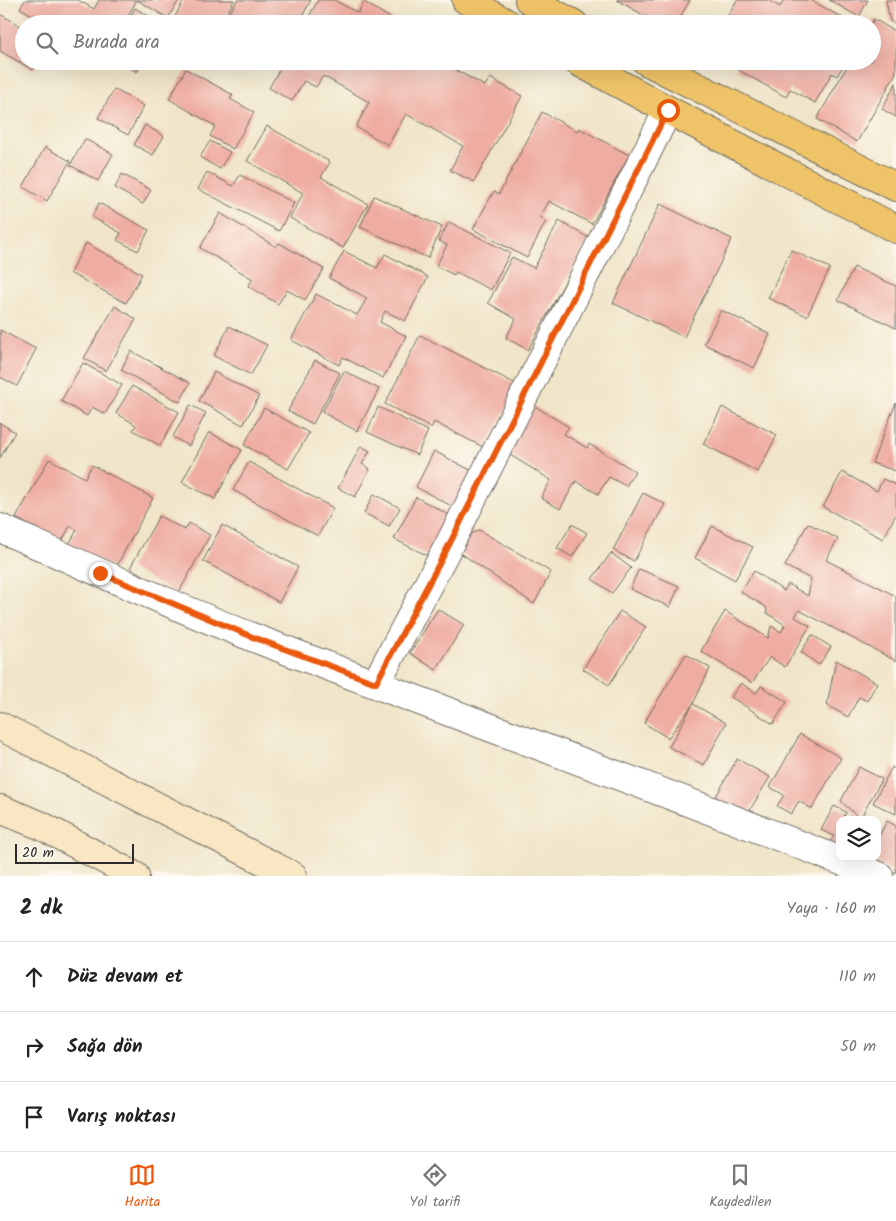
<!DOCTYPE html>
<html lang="tr">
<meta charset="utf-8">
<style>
body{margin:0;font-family:Kalam,sans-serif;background:#f2f2f2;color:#222}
.controls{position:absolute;right:15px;bottom:15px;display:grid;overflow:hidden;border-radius:10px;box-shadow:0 5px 20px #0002}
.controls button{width:45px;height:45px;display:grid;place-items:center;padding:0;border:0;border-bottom:1px solid #e0e0e0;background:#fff;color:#222;font:25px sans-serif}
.scale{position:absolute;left:15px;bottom:12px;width:119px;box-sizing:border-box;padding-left:5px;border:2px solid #2b2b2b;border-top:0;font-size:14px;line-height:18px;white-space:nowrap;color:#2b2b2b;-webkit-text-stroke:4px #fbf7ec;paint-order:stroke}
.stop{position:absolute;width:15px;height:15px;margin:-11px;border:4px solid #ea580c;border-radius:50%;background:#fff}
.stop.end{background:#ea580c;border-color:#fff;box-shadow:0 1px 5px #0008}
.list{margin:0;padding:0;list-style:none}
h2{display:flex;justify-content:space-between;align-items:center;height:65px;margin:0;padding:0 20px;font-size:21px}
h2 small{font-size:16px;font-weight:400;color:#767676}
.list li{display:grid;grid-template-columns:32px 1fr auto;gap:15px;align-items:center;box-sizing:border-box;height:70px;padding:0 20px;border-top:1px solid #e0e0e0}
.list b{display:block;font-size:19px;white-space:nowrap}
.list em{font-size:16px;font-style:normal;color:#767676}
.icon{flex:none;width:28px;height:28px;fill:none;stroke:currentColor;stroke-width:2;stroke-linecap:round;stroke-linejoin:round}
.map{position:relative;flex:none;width:896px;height:876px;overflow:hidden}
.search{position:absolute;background:#fff;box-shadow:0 5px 20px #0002;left:15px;right:15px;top:15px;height:55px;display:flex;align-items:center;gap:12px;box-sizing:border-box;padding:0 18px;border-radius:28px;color:#767676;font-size:19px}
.sheet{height:275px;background:#fff}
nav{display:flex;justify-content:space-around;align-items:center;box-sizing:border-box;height:70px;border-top:1px solid #e0e0e0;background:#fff;font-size:14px;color:#767676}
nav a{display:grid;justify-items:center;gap:2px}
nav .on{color:#ea580c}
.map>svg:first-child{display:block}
</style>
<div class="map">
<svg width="896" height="876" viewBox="0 0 896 876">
<rect width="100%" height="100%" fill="#fbf7ec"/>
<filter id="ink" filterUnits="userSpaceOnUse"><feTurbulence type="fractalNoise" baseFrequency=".02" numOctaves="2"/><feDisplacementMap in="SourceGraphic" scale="10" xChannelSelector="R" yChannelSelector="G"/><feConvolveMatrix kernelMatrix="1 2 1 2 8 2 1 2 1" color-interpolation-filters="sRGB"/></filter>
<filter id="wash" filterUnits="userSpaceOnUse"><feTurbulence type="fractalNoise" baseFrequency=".0096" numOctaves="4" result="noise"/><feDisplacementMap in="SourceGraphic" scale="20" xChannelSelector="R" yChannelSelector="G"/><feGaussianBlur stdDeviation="1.12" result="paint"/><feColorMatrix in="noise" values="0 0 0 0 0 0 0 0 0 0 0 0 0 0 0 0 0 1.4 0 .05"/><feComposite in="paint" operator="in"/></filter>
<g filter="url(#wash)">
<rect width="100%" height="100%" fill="#f0e5c8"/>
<g id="blocks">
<!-- building -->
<path fill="#efaca1" d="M25,0H78L94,9L99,0H179L168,18L137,0L123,24H48L20,8Z
M184,0H234L221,24H164L167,19L172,22Z
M237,0H311L298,24H240L227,17Z
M318,0H334L358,13L364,2L397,22L396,24H305Z
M617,0H690L676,24H659Z
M737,0H768L780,7L784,0H811L853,24H723Z
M829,0H868L859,17Z
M886,0H896V24L890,21Z
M135,8L162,24H126Z
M0,14L24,28V61H38L33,70L0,51Z
M874,19L896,32V73L857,142L817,119L850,61H872L871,24Z
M59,61H73L69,67Z
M118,61H143L137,72Z
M284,61H449L447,65L485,86L490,78L522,96L474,182L450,170L463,146L406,114L388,145L356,127L369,102L323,76L316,87L304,81L292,101L269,88Z
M741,61H846L837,76L832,73L815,103L790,89L786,97L737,69Z
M186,69L233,95L230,99L254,112L233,149L210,136L215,126L169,99Z
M896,83V117L882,109Z
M114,89L144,106L128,135L98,118Z
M542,112L577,131L579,128L629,155L592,224L549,201L540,217L546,221L527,258L473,229L494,191L499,194Z
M145,125L164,136L153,155L134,145Z
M267,126L330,162L321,177L368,204L343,248L290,218L303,193L247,161Z
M85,139L113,154L98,181L70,165Z
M210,141L230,152L220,169L200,157Z
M45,147L70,161L47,201L23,187Z
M207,172L233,186L240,175L294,203L279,231L198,189Z
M122,174L151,190L143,204L115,188Z
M374,196L442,227L428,258L360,227Z
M99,203L149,230L138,251L117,240L121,233L92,217Z
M660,204L732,239L684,337L613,303Z
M220,213L276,247L279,243L324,269L305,300L287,290L278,304L248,286L253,279L200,248Z
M559,221L589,238L528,350L506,338L516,319L488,303L512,257L534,268Z
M449,222L510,253L491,290L456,272L454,275L436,266L447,245L439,241Z
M86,243L142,274L126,303L70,273Z
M791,250L830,268L807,316L768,298Z
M344,251L377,268L385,254L428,277L405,321L385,311L380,322L406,336L383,378L343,357L339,365L291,340L316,294L357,315L367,298L329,278Z
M854,267L896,286V328L838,300Z
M115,306L136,319L106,371L84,358Z
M721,310L770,334L754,368L704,344Z
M229,326L267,345L251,375L214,356Z
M0,330L36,349L17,386L0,377Z
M420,335L518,385L485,448L434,422L431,428L385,404Z
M131,351L190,383L180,402L121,370Z
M315,360L340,373L313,424L288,411Z
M83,363L122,385L105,414L92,407L87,416L61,401Z
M344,371L379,389L357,431L322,412Z
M214,372L259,396L243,425L199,401Z
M132,386L179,412L160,446L133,430L136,425L116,413Z
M896,403V471L872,463Z
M190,405L206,413L189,446L173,437Z
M533,405L569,427L564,434L587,448L589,444L635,471L626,486L609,477L598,494L576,481L560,509L541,498L551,480L505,452Z
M378,407L428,431L417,455L367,432Z
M722,407L777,435L758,472L703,444Z
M264,408L309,433L288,469L244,445Z
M0,423L15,432L0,458Z
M209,432L242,450L215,499L182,482Z
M361,446L370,451L362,464L370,469L355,497L338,488Z
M434,451L478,474L459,510L416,487Z
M49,459L85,478L92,465L153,498L115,569L69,544L77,530L70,526L61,543L16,518Z
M249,462L333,508L318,536L233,490Z
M842,472L877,491L883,479L896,485V514L883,539L823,507Z
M643,493L665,504L634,561L613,550Z
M374,494L400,508L389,526L364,513Z
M416,497L453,517L432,558L394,539Z
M159,516L185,530L189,523L210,535L178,594L130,568Z
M808,523L838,539L826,560L896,596V661L799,610L795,617L810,626L785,667L770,657L752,683L701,651L725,611L768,638L771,626L781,632L785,625L767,613L766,607L741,592L754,571L784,591L788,584L808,596L811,579L785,566Z
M572,524L587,533L572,557L557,548Z
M222,525L298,567L279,602L203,561Z
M712,526L753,547L735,580L695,558Z
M479,530L551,572L534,604L449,545Z
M611,553L631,568L612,593L592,579Z
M639,569L679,586L670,607L630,589Z
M438,609L464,625L436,670L410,653Z
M620,611L646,627L609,685L583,669Z
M812,635L831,647L819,665L801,652Z
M686,654L710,668L693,704L668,738L644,723Z
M836,660L877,683L867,701L859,697L848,717L827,705Z
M741,683L756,693L761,686L787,702L773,724L731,697Z
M693,704L726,723L704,765L669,747Z
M800,734L841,758L812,809L799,801L791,814L777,806L784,795L770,787Z
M737,759L770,777L745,818L714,800Z
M859,767L882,779L860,819L841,801Z
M892,767L896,770V814L873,803Z
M834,806L846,812L843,820H840V846L830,842L834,836L821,830Z
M887,821L896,826V873L865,857H877V840Z"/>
</g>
</g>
<g filter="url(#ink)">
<use href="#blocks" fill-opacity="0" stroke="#706c62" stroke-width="1"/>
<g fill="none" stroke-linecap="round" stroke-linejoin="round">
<defs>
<path id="street" d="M0,528C85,566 170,605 257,639C464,719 673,794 879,876
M376,683L449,545L668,110"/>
<path id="secondary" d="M0,726L293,876
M0,809L42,826L135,876"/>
<path id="primary" d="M466,0L508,24
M529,0L574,24
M577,61L668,110L896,229
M646,61L896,187"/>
</defs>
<!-- street casing -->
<use href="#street" stroke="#706c62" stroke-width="30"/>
<!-- secondary casing -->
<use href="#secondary" stroke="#706c62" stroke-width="30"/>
<!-- primary casing -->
<use href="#primary" stroke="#706c62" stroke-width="30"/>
<!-- street -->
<use href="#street" stroke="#fff" stroke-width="28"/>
<!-- secondary -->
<use href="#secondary" stroke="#f9e7c3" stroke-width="28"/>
<!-- primary -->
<use href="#primary" stroke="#efc469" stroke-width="28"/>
</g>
</g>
<g fill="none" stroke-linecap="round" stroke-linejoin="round" filter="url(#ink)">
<!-- route -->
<path stroke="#ea580c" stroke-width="6" d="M100,573L255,638L376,683L449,545L668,110"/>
</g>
</svg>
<div class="controls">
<button><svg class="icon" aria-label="layers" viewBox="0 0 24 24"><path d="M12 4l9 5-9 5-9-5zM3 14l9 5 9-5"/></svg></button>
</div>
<div class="scale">20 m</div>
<div class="stop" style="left:668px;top:110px"></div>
<div class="stop end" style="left:100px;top:573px"></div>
<div class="search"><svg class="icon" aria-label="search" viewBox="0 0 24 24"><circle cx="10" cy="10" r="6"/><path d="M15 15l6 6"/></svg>Burada ara</div>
</div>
<section class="sheet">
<h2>2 dk<small>Yaya · 160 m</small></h2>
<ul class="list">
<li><svg class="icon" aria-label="ahead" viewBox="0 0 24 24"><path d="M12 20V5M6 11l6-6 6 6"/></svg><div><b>Düz devam et</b></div><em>110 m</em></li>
<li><svg class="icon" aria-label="right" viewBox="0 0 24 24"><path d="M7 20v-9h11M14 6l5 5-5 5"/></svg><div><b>Sağa dön</b></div><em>50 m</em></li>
<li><svg class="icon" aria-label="arrive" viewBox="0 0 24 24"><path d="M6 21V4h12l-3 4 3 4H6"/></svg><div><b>Varış noktası</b></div></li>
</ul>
</section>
<nav>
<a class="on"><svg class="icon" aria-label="map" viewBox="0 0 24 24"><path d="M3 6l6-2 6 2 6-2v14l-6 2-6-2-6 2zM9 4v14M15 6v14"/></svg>Harita</a>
<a><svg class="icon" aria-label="directions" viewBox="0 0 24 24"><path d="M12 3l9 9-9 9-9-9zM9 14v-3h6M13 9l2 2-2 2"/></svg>Yol tarifi</a>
<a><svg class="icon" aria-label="saved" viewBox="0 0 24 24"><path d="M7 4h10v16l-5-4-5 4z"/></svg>Kaydedilen</a>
</nav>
